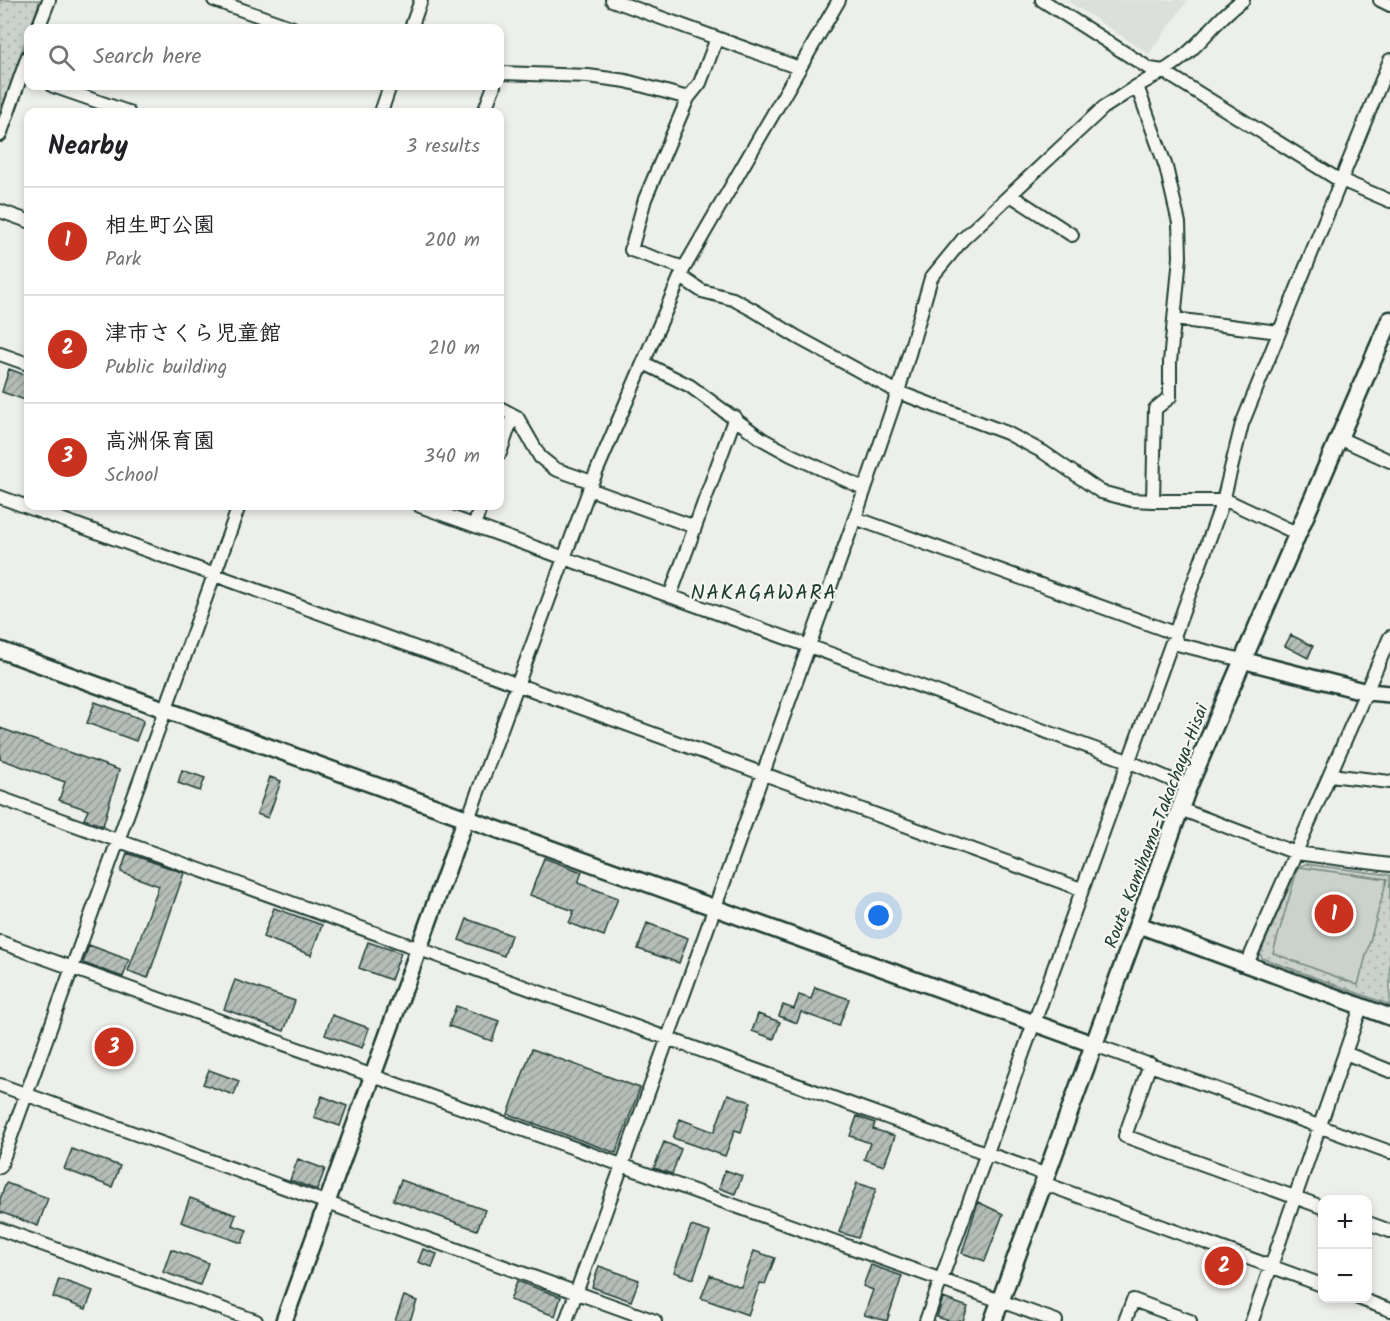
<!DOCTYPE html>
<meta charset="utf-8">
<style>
body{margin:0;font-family:Kalam,"Klee One",sans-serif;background:#f6f6f6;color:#202124}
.controls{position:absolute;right:18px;bottom:18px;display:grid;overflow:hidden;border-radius:12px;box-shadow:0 3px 9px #0003}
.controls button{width:54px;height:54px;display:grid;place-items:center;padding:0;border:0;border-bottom:2px solid #e0e0e0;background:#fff;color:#202124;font:30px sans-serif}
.you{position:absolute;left:879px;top:916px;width:21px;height:21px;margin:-15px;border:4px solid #fff;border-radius:50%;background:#1a73e8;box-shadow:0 0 0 9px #1a73e833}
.badge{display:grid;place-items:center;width:39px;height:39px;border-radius:50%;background:#c8321e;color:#fff;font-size:20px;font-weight:700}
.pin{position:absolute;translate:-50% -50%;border:3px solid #fff;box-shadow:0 2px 6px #0006}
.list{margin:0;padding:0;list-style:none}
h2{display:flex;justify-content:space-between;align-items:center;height:78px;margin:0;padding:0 24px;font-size:26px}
h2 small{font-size:20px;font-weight:400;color:#757577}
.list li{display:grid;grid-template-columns:39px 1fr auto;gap:18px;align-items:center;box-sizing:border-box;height:108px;padding:0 24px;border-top:2px solid #e0e0e0}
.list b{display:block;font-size:22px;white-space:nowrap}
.list p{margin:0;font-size:20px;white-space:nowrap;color:#757577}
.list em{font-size:20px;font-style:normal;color:#757577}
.icon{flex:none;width:33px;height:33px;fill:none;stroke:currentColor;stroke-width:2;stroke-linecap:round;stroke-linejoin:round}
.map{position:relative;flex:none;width:1390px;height:1321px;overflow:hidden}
.search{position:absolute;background:#fff;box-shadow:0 3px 9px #0003;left:24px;top:24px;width:480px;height:66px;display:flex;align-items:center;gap:15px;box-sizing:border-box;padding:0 21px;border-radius:12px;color:#757577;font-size:22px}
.panel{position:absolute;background:#fff;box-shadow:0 3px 9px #0003;left:24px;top:108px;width:480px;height:402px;border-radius:12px}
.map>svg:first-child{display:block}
</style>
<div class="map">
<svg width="1390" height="1321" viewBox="0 0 1390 1321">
<defs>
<pattern id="green-dots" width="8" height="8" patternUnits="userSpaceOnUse" patternTransform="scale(1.5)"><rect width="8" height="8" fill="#cbd2cc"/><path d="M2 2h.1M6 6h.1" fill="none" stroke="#aeb5b0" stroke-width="1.8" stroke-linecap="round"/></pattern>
<pattern id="building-hatch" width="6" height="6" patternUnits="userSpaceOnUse" patternTransform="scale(1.5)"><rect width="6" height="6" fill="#b4bdb8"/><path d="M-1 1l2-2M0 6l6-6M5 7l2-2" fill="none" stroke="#929b96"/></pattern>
</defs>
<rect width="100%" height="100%" fill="#edefea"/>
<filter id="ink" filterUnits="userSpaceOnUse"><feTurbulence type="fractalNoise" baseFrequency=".0167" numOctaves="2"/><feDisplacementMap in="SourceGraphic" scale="12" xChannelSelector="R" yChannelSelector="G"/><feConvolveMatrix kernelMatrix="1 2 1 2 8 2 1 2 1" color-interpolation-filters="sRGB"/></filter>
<g filter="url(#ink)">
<!-- built -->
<path fill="#dce0db" d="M1066,0H1188L1149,54Z"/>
<!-- green -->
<path fill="url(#green-dots)" stroke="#758880" stroke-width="1.5" d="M0,0H40L0,113Z
M1305,864L1390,875V1005L1262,958L1260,954L1298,867Z"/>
<!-- pitch -->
<path fill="#cbd2cc" stroke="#758880" stroke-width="1.5" d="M1298,867L1387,879L1358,985L1273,953Z"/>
<!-- building -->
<path fill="url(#building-hatch)" stroke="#1f3d34" stroke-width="1.5" d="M9,369L28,376V401L2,392Z
M1291,635L1313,646L1308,658L1285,646Z
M95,702L144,720L136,741L87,723Z
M0,728L119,770L103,826L84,819L88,810L59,800L65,782L0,759Z
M182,770L205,778L200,791L178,783Z
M270,777L281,781L268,818L257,814Z
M127,853L184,873L148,978L128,971L159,886L121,872Z
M544,858L582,872L578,883L618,898L604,936L569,923L574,911L530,895Z
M274,908L322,925L311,955L263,937Z
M467,919L511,935L504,956L459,940Z
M647,923L688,938L679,963L638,949Z
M368,942L401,953L391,980L359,968Z
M89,945L129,960L123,977L83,963Z
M235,980L295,1001L284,1031L224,1009Z
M815,987L849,999L839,1026L801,1012L797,1023L779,1016L783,1005L794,1009L799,995L811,999Z
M456,1006L499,1021L492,1041L449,1026Z
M758,1014L780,1022L774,1039L752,1031Z
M332,1015L369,1028L362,1048L325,1035Z
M532,1049L640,1088L616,1153L508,1114Z
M209,1070L239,1081L234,1095L203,1084Z
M728,1094L751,1102L741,1132L735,1130L725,1156L673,1138L680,1119L714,1132Z
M322,1096L347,1106L340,1126L314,1117Z
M857,1116L875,1123L873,1129L895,1136L884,1166L864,1159L870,1143L850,1136Z
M664,1142L681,1149L672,1174L654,1168Z
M72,1149L120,1166L112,1187L64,1169Z
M298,1159L325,1169L317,1190L290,1180Z
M725,1170L742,1176L735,1194L719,1188Z
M401,1180L485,1210L477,1230L393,1200Z
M6,1183L48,1198L38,1226L0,1212V1199Z
M857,1183L876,1189L858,1238L839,1232Z
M190,1198L236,1215L232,1225L247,1230L242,1243L181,1222Z
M978,1202L1003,1214L985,1261L962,1253Z
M691,1226L710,1232L693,1279L674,1272Z
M171,1249L208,1263L200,1285L163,1272Z
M423,1249L437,1254L432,1267L418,1262Z
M754,1251L775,1258L765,1284L760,1283L748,1315L701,1298L710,1275L741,1287Z
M871,1265L902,1276L887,1321L864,1315L873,1290L863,1286Z
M599,1266L639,1280L631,1301L592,1287Z
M59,1279L93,1291L86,1309L53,1297Z
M517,1281L561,1297L555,1316L510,1300Z
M404,1296L417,1301L410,1321H395Z
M943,1298L968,1307L963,1321H949L937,1317Z"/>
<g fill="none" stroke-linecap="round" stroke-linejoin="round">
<defs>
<path id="minor" d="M214,0L293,28
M612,0L799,68
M1042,0L1150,69L1163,71L1334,177L1390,201
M1380,0L1390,5
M38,28L49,0
M411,28L421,0
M500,73L588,76L626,81L688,98
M53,86L128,112
M1137,86C1157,75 1176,65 1192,49C1210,32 1222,14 1243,0
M381,112L390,86
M484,112L494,86
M0,135L28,56
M1012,196L1072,235
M0,211L28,221
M684,268L631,250L645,199L688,98L700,83L717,38
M1174,319L1279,332
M0,354L28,364
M644,363L690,386L762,439L791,455L861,487L864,491
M500,408L517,417L540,457L555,469L592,482
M1339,438L1390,461
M500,453L513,415
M589,489L695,527
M0,497L1081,889
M1153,501H1228L1296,533
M420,506L1128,761L1188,787
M855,518L1174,633L1177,644L1242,660
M474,525L481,506
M670,596L735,417
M1330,775L1390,782
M0,798L1047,1175
M1180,809L1296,853L1390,865
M468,819L592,482L684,268L839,0
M0,942L1056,1321
M1247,964L1390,637
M1095,1045L1390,1152
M1345,1053L1390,1071
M1150,1064L1125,1136L1322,1207
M0,1085L655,1321
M0,1167L239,506
M1043,1183L1322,1285
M1368,1223L1390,1231
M0,1229L256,1321
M1358,1298L1390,1310
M566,1321L855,518L898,392L931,278L963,239L1103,108L1137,86L1166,167L1179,223L1180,257L1170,362V397L1155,409L1153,501L1131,500L1101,492L1043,452L1007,433L898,392L797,337L755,311L733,299L702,291L681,277
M926,1321L1223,501L1242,424L1390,60
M1125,1321L1133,1300L1190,1321
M1252,1321L1361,1007"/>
<path id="tertiary" d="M0,650L1095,1045
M1242,660L1367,692L1390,694
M1139,925L1390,1017
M284,1321L466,818"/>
<path id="secondary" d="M993,1321L1188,787L1390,320"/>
</defs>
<!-- minor casing -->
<use href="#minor" stroke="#1f3d34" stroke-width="16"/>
<!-- tertiary casing -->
<use href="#tertiary" stroke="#1f3d34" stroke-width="20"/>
<!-- secondary casing -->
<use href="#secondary" stroke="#1f3d34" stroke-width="21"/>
<!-- minor -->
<use href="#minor" stroke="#f6f6f2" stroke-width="12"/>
<!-- tertiary -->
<use href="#tertiary" stroke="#f6f6f2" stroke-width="15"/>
<!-- secondary -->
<use href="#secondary" stroke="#f6f6f2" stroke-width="16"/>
</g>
</g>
<g text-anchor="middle" stroke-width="4.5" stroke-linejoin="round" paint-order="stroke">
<!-- street labels -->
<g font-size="18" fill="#1f3d34" stroke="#f6f6f2">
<text transform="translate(1156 826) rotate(-69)" y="6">Route Kamihama-Takachaya-Hisai</text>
</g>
<!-- quarter labels -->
<g font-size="21" letter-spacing="1.5" fill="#1f3d34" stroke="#f6f6f2">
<text x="764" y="599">NAKAGAWARA</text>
</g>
</g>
</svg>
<div class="controls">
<button>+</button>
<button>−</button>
</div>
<div class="you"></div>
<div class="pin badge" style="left:1334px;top:914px">1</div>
<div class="pin badge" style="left:1224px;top:1266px">2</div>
<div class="pin badge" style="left:114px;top:1047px">3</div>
<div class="search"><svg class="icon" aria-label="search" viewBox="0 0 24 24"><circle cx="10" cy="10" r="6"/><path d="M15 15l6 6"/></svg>Search here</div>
<section class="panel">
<h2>Nearby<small>3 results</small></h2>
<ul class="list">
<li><span class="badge">1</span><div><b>相生町公園</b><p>Park</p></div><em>200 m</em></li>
<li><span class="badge">2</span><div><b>津市さくら児童館</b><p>Public building</p></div><em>210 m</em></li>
<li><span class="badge">3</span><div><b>高洲保育園</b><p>School</p></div><em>340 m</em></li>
</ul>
</section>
</div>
